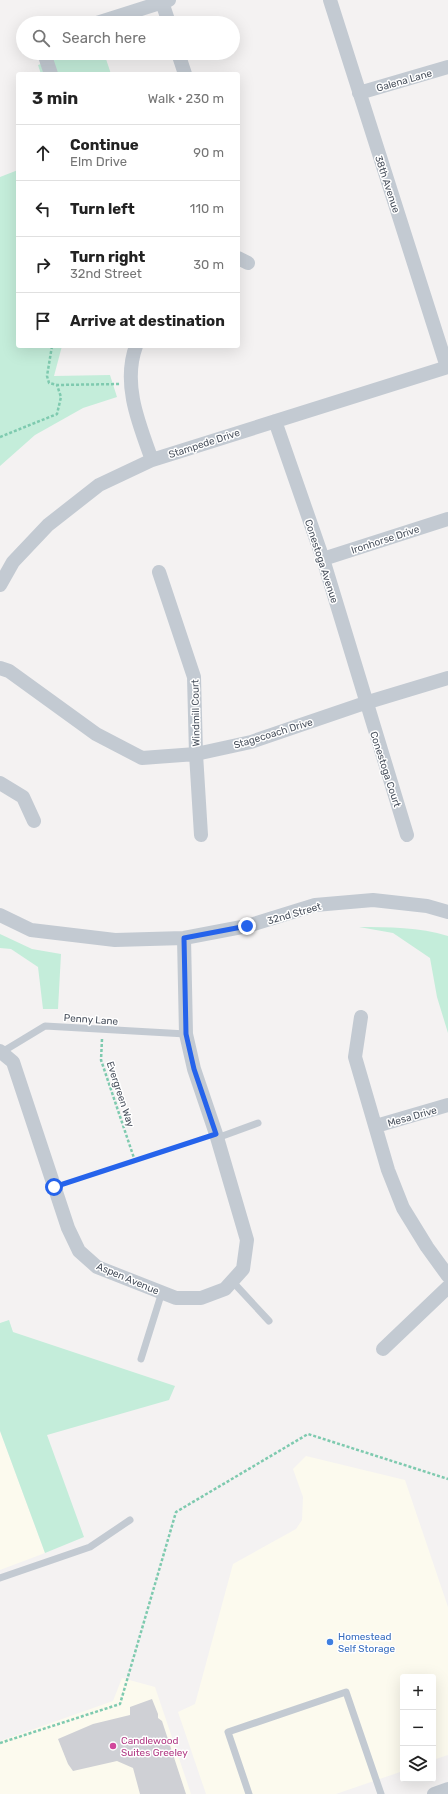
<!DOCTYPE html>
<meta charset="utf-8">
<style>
body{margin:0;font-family:Rubik,sans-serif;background:#f2f2f2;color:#222}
.controls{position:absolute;right:12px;bottom:12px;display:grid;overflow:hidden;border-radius:4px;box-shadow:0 4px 16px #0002}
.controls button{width:36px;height:36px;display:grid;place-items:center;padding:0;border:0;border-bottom:1px solid #e0e0e0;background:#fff;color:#222;font:20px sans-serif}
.stop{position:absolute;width:12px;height:12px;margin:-9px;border:3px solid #2563eb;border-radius:50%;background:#fff}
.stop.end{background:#2563eb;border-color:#fff;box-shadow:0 1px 4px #0008}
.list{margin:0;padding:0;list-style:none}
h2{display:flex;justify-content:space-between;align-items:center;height:52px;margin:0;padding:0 16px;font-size:17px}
h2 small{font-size:13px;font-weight:400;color:#767676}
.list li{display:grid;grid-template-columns:26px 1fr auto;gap:12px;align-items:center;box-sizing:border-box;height:56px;padding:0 16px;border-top:1px solid #e0e0e0}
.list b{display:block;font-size:15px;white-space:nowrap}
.list p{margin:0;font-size:13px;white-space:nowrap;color:#767676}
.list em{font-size:13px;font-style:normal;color:#767676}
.icon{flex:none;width:22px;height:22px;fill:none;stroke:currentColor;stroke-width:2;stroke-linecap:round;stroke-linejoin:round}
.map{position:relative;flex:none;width:448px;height:1794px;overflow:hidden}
.search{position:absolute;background:#fff;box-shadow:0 4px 16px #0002;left:16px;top:16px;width:224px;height:44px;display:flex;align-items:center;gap:10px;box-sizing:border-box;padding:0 14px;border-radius:22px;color:#767676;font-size:15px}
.panel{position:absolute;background:#fff;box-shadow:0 4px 16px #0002;left:16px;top:72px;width:224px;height:276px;border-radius:4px}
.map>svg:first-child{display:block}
</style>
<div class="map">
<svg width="448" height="1794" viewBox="0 0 448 1794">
<rect width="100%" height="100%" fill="#f4f2f2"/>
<!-- commercial -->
<path fill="#fcfaee" d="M0,1431L45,1553L0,1570Z
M306,1456L405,1480L448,1607V1755L433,1760V1677H403V1771L336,1794H206L178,1712L195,1704L233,1564L296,1529L302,1520L303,1497L293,1469Z
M122,1678L155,1687L191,1794H0V1741L113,1701Z"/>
<!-- green -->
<path fill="#c4edda" d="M75,53H104L111,74H41L38,65Z
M18,170V346H62L54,376L110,375L117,397L83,408L35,435L0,466V177Z
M359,927C389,927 419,927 448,936V1033L437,997L430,958L393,933Z
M0,934L32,949L61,954L58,1009H43L38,967L11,949L0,948Z
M9,1320L13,1332L175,1386L169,1400L47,1435L84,1537L45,1553L0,1431V1323Z"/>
<!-- building -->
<path fill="#cfd0d5" d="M152,1699L158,1714V1718L162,1721L186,1794H140L133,1768L117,1761L73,1771L68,1764L58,1739L93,1724L130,1715V1707Z"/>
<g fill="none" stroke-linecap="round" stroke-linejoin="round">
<!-- path -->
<path stroke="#7ecaaf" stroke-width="2.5" stroke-dasharray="3 2" stroke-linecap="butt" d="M52,346L47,376L49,383L57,385L120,384
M0,437L57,414L61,397L57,385
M102,1039L101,1060L135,1161
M66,1183L204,1138
M0,1743L120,1704L176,1512L308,1434L448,1479"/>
<!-- lane -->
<path stroke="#c3cad2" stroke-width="7" d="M2,1052L45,1026L186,1034
M217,1138L258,1123
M232,1281L269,1321
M141,1359L162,1292
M0,1578L90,1547L130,1520
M249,1794L228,1732L346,1692L381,1794"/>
<!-- street -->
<path stroke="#c3cad2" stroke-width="14" d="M330,0L447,367
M162,2L169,23
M97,23L169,0
M44,53L51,74
M178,53L185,74
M359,93L448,67
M238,258L248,263
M136,346C122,384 139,424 152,460
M275,421L323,559L407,835
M323,559L448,519
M159,572L194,677L196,754L201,835
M0,585L13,562L48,525L99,485L152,460L448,367
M0,668L9,671L96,734L142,758L196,754L251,742L365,703L448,678
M0,783L23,797L34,821
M0,915L31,930L115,940L184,938L247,926L315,905L373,900L427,906L448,912
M361,1017L355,1057L388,1170L403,1208L427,1247L448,1276
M0,1051L13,1062L68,1228L79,1251L97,1267L176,1298H201L225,1289L243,1269L247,1240L216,1134L194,1069L186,1034L184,938
M376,1126L448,1105
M383,1349L448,1287
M434,1794L448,1789"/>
</g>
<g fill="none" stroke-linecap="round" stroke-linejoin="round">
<!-- route -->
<path stroke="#2563eb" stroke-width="5" d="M54,1187L216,1134L194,1069L186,1034L184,938L247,926"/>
</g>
<!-- markers -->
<circle fill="#3f7fe0" stroke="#fff" stroke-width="1.5" cx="330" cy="1642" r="4"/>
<circle fill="#d1479c" stroke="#fff" stroke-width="1.5" cx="113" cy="1746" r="4"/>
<g text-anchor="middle" stroke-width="3" stroke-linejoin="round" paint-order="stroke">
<!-- street labels -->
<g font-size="10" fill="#4a525e" stroke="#fff">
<text transform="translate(404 80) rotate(-16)" y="4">Galena Lane</text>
<text transform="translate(388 184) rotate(72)" y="4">38th Avenue</text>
<text transform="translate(204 443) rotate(-18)" y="4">Stampede Drive</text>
<text transform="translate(385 539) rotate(-18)" y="4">Ironhorse Drive</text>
<text transform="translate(322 561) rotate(72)" y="4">Conestoga Avenue</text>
<text transform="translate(195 713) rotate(-91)" y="4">Windmill Court</text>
<text transform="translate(273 733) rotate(-17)" y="4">Stagecoach Drive</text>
<text transform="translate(386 769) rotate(72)" y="4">Conestoga Court</text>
<text transform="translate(294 913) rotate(-16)" y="4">32nd Street</text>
<text transform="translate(91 1019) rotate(4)" y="4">Penny Lane</text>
<text transform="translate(121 1094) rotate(72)" y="4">Evergreen Way</text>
<text transform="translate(412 1116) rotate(-16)" y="4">Mesa Drive</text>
<text transform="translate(128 1278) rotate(23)" y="4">Aspen Avenue</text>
</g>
<!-- shop labels -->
<g font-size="10" fill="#366cbe" stroke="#fff" text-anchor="start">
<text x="338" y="1640">Homestead<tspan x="338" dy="12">Self Storage</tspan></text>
</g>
<!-- hotel labels -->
<g font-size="10" fill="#b23c85" stroke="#fff" text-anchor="start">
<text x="121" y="1744">Candlewood<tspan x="121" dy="12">Suites Greeley</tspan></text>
</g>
</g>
</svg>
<div class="controls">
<button>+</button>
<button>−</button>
<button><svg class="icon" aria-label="layers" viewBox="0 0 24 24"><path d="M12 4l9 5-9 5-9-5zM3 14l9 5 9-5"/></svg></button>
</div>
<div class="stop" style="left:54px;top:1187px"></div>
<div class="stop end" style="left:247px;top:926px"></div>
<div class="search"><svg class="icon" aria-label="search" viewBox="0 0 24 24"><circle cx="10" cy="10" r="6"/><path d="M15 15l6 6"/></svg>Search here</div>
<section class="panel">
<h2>3 min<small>Walk · 230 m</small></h2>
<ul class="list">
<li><svg class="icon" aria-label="ahead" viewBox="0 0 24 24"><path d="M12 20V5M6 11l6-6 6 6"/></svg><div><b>Continue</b><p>Elm Drive</p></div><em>90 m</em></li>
<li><svg class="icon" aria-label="left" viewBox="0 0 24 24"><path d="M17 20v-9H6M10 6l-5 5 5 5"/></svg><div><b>Turn left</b></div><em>110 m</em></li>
<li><svg class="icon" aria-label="right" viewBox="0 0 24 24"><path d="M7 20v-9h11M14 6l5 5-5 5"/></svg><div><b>Turn right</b><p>32nd Street</p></div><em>30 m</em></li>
<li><svg class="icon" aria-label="arrive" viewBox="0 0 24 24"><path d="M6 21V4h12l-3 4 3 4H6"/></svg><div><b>Arrive at destination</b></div></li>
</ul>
</section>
</div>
